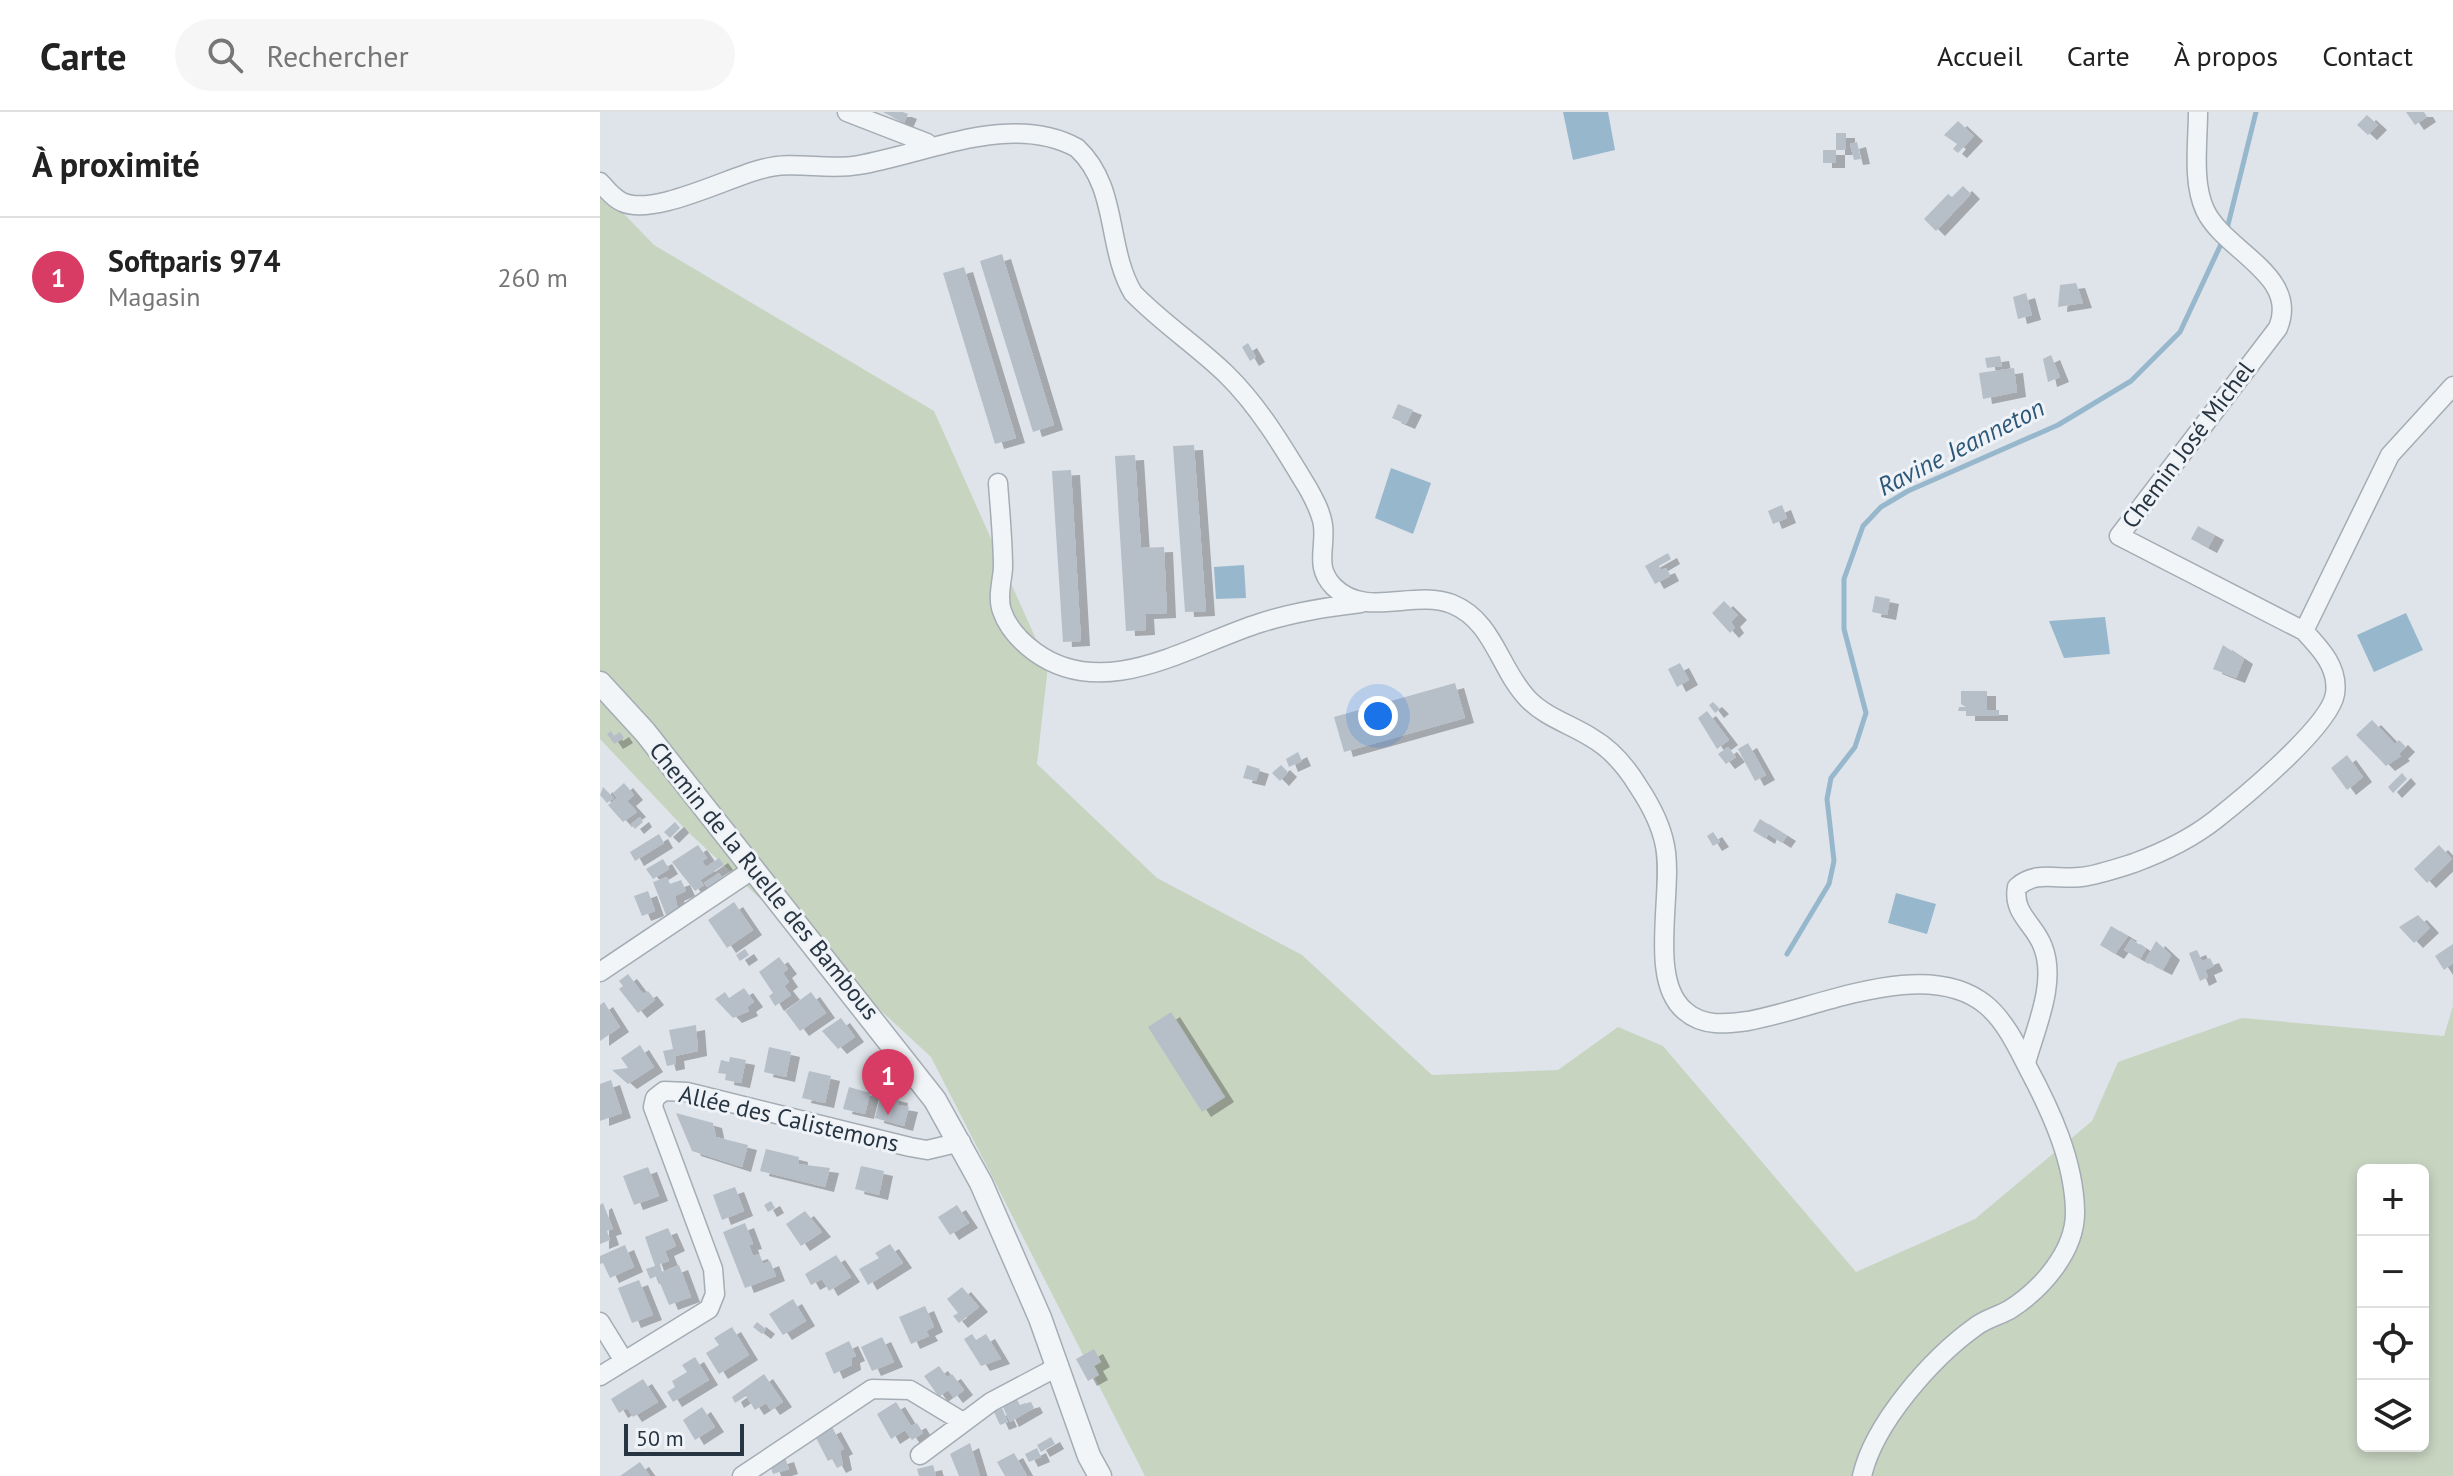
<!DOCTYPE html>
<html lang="fr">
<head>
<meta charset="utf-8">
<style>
  :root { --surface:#fff; --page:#f6f6f6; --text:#222; --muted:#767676; --line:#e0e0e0; --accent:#d83b64 }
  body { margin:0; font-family:"PT Sans",sans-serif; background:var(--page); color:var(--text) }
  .controls { position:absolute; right:24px; bottom:24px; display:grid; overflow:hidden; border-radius:12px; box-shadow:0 4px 12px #0003 }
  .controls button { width:72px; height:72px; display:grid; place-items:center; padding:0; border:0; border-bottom:2px solid var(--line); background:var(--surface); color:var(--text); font:40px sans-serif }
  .scale { position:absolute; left:24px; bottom:20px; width:120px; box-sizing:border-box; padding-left:8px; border:4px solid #273442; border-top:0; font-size:22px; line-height:28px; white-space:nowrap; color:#273442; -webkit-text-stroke:6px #eff3f7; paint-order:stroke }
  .you { position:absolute; left:778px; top:604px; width:28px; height:28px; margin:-20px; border:6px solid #fff; border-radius:50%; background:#1a73e8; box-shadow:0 0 0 12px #1a73e833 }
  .badge { display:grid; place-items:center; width:52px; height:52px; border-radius:50%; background:var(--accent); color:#fff; font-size:26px; font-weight:700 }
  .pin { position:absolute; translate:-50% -66px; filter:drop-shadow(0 2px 4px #0008) }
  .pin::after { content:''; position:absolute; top:42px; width:28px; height:24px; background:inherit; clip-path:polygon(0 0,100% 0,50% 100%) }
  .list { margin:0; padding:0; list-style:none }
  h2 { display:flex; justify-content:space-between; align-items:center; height:104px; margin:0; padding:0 32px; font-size:34px }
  h2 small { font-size:26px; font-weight:400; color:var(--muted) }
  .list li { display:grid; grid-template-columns:52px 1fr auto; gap:24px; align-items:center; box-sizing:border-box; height:120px; padding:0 32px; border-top:2px solid var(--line) }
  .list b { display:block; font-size:30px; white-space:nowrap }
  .list p { margin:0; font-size:26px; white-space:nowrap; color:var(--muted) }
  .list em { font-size:26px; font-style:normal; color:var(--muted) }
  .icon { flex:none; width:44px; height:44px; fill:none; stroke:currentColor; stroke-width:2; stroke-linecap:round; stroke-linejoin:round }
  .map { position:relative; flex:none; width:1853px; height:1364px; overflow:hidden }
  header { display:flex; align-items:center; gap:48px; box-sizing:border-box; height:112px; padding:0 40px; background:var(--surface); border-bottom:2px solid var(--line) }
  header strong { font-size:38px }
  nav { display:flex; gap:44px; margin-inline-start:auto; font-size:28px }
  .search { width:560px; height:72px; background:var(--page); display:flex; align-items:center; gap:20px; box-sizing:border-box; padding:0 28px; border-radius:44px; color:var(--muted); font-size:30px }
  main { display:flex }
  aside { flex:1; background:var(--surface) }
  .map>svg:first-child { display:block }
  .green { fill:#c7d4c0; fill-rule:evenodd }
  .water { fill:#97b7cc }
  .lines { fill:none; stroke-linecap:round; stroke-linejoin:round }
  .stream { stroke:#97b7cc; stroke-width:5 }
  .building { fill:#b6bec7; filter:url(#shadow) }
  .minor-casing { stroke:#a4acb4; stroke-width:21 }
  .tertiary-casing { stroke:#a4acb4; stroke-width:25 }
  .minor { stroke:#f2f5f8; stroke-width:18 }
  .tertiary { stroke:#f2f5f8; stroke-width:22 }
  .labels { text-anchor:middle; stroke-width:6; stroke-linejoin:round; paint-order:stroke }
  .street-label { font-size:24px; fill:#273442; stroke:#eff3f7 }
  .water-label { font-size:26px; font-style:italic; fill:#2e5879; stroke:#eff3f7 }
</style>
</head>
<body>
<header>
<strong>Carte</strong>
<div class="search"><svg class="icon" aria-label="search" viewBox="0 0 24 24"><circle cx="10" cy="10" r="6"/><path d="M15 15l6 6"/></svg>Rechercher</div>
<nav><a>Accueil</a><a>Carte</a><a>À propos</a><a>Contact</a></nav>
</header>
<main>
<aside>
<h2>À proximité<small></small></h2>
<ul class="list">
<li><span class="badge">1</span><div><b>Softparis 974</b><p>Magasin</p></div><em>260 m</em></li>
</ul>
</aside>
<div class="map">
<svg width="1853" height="1364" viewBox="0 0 1853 1364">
  <defs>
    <filter id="shadow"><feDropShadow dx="9" dy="5" stdDeviation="0" flood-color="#0004"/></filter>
  </defs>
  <rect width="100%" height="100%" fill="#dfe4ea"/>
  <path class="green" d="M0,77L54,133L334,299L448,554L437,652L557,766L702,843L832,963L958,958L1018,915L1063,934L1256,1160L1375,1107L1492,1009L1518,950L1642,906L1844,924L1853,894V1364H545L331,945L88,720L0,627ZM1763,1058H1823V1334H1763Z"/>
  <path class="water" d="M963,0H1008L1015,38L973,48Z
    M791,356L831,371L813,422L775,406Z
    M644,453L646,486L616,487L614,455Z
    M1806,501L1823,538L1774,560L1757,523Z
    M1505,505L1510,542L1464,546L1449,509Z
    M1296,781L1336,792L1327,822L1288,811Z"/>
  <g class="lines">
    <path class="stream" d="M1626,121L1656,0
      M1187,842L1229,772L1234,749L1227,687L1231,666L1255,635L1266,601L1244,517V467L1263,414L1281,395L1308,379L1458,313L1531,269L1580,220L1622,130"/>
  </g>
  <path class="building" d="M283,0H303L308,2L304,11Z
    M1806,0H1824L1827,5L1815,13Z
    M1767,3L1778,13L1768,23L1757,13Z
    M1358,9L1374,24L1358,41L1353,37L1357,32L1344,23Z
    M1236,21H1246V38H1236Z
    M1257,30L1261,47L1254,48L1250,32Z
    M1223,38H1236V51H1223Z
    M1363,74L1371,82L1336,119L1324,107L1348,82L1352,85Z
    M402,142L454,313L433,320L380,149Z
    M364,155L416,326L395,332L343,161Z
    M1476,171L1483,191L1458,195L1460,173Z
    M1426,181L1432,203L1418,207L1413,185Z
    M648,231L656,245L650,249L642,235Z
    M1451,243L1460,265L1448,270L1443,247Z
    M1400,244L1402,254L1387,256L1385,246Z
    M1414,256L1417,280L1383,287L1379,261Z
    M798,292L813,298L806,312L792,306Z
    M594,333L606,499L585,500L573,334Z
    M535,343L541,436L564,435L567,501L545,502L546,518L526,519L515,344Z
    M471,358L481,529L463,530L452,359Z
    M1182,393L1187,406L1173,412L1168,399Z
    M1598,414L1615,423L1608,436L1591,427Z
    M1068,441L1071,447L1059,454L1061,458L1066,456L1070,464L1055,472L1045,454Z
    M1275,484L1290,487L1287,503L1272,500Z
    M1124,489L1138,503L1131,510L1135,516L1130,521L1112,501Z
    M1623,533L1644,547L1636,566L1613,557Z
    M1080,551L1089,568L1077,575L1068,557Z
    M855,571L865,606L744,640L734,605Z
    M1361,579H1387V598H1399V604H1366V599H1358L1359,595H1366L1361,592Z
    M1113,590L1120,597L1115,601L1109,593Z
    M1107,599L1129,628L1117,637L1098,606Z
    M1772,608L1795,632L1799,628L1806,635L1799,642L1801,644L1786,654L1756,623Z
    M11,619L14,624L20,620L24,626L14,632L7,622Z
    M1148,631L1166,663L1155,669L1138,637Z
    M1128,635L1136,645L1126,652L1118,642Z
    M698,640L702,649L689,655L686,647Z
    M1747,643L1763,665L1747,678L1731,656Z
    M647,653L660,657L656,669L643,666Z
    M681,653L688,660L680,669L672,661Z
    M1802,661L1807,667L1793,681L1788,675Z
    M24,671L34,683L27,689L37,700L23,710L8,693L17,686L13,681Z
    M3,675L14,686L7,691L0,683Z
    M40,705L43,710L35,717L31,712Z
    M1160,707L1187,724L1182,731L1168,722L1166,727L1153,719Z
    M75,710L80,716L70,726L64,720Z
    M1113,720L1120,730L1113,734L1107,724Z
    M59,722L64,731L35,749L30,740Z
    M98,733L107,746L102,749L106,755L119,746L124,753L100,768L104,773L95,779L72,750Z
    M1839,733L1852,747L1827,771L1814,757Z
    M63,747L69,757L53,767L46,757Z
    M119,761L123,767L109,777L104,771Z
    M67,765L70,772L81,768L86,779L75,784L78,798L66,803L53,770Z
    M48,779L55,799L42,804L34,784Z
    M134,790L153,818L127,836L108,808Z
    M1818,803L1830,816L1814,831L1799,815Z
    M1511,814L1528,824L1515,842L1500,833Z
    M1531,827L1546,837L1540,847L1524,838Z
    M1556,829L1571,843L1563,858L1545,849Z
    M1853,832V851L1844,858L1835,844Z
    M145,837L149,843L140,849L136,843Z
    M1597,838L1602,849L1610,846L1614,854L1605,858L1608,865L1600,869L1589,841Z
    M179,845L188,857L183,861L189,870L184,874L191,883L175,894L169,884L173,881L159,860Z
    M28,862L43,882L48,879L55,888L38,901L19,877L23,874L19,869Z
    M144,876L154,890L147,895L149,899L133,906L115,887L125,880L129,886Z
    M211,880L226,901L200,919L185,899Z
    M4,890L20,915L0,929V893Z
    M571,900L625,985L602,1000L548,915Z
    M241,906L255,925L238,937L222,919Z
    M96,913L98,939L75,944L76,952L67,954L63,939L73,937L69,918Z
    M40,933L54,955L28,972L12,958L28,956L21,946Z
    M169,935L191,940L186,965L164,960Z
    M130,945L146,948L141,971L125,968L126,962L118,961L121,948L129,950Z
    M209,959L231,964L225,991L202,986Z
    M11,968L22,1001L0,1009V972Z
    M249,975L270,981L265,1002L243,997Z
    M281,982L299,986L298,993L309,995L304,1014L275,1006Z
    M76,1001L113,1011L116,1025L148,1033L142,1055L92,1039Z
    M166,1037L199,1045L198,1052L230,1056L225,1075L160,1059Z
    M261,1054L284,1059L279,1083L255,1077Z
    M48,1055L59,1084L34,1093L23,1064Z
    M135,1075L144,1099L122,1108L113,1083Z
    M171,1089L175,1096L168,1100L164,1093Z
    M3,1091L13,1117L7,1119L10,1128L0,1132V1093Z
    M357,1093L369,1111L350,1123L338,1105Z
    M205,1099L222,1120L201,1134L186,1112Z
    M145,1111L153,1132L149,1133L153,1144L159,1142L163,1152L170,1149L176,1164L145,1176L123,1120Z
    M68,1116L76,1134L65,1139L69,1149L60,1152L62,1160L79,1153L91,1185L69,1193L57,1164L50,1167L46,1157L55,1154L45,1125Z
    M290,1132L303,1151L268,1173L259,1157L279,1146L275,1141Z
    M25,1133L34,1155L10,1166L3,1151L0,1152V1144Z
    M236,1143L251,1165L229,1179L222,1167L211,1173L205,1162Z
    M39,1168L53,1203L32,1211L18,1176Z
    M362,1175L379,1195L359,1211L353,1204L358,1201L347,1187Z
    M193,1187L206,1209L183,1223L169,1202Z
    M325,1194L334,1215L326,1219L329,1224L311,1232L299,1205Z
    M157,1210L166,1217L162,1222L153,1215Z
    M132,1215L149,1243L119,1262L106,1241L119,1233L114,1226Z
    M372,1222L376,1228L386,1222L401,1247L381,1254L364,1227Z
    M282,1225L294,1250L272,1259L261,1235Z
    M249,1229L256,1244L251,1246L252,1253L234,1262L225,1241Z
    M494,1237L501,1250L494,1254L499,1263L488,1269L476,1247Z
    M95,1245L109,1268L73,1290L67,1280L75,1275L72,1269L87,1260L82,1253Z
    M339,1254L347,1265L352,1262L364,1278L354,1286L348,1278L339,1285L324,1264Z
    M164,1262L183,1290L171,1298L166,1291L155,1298L146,1284L135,1291L132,1285Z
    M43,1267L58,1290L33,1305L27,1296L19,1301L11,1287Z
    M416,1286L420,1293L431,1290L434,1296L410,1310L402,1293Z
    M296,1290L311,1314L317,1311L323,1321L312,1328L305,1318L291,1327L277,1302Z
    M102,1295L115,1315L95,1328L83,1308Z
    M402,1296L408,1310L400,1313L394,1300Z
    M232,1315L244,1337L240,1339L243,1353L237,1356L232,1347L228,1349L215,1324Z
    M451,1325L455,1332L441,1340L437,1333Z
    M370,1331L380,1364H359L350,1342Z
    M437,1336L441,1345L429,1350L425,1342Z
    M414,1341L427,1364H405L397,1350Z
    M185,1345L189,1357L173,1362L169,1350Z
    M40,1350L50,1364H20Z
    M333,1353L336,1364H319L317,1357Z"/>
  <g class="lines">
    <defs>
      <path id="minor" d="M247,0L327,31
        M0,70C6,77 13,86 22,90C53,105 129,65 162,57C194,48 226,59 259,53C328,41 412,0 477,36C519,75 506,136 533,181C562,211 596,233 626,262C659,294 685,338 709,378C715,389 721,400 723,413C726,437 714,455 734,475C766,507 813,477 852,492C894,509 899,557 928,587C945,605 972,613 992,626C1011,637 1027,656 1038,674C1050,692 1061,712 1065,734C1074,779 1047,868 1085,899C1103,915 1127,912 1148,909C1216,897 1326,843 1386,893C1405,909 1417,934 1428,956C1451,999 1474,1049 1475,1099C1476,1139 1441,1178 1409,1198C1398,1204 1385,1207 1375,1215C1332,1246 1274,1311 1262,1364
        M398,371C400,399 403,428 403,456C402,470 397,486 402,499C408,517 420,529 435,540C505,591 590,533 660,511C694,500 726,495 761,491
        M1704,519L1790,343L1853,274
        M0,860L152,758
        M1426,951C1435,917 1457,871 1443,835C1435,812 1412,802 1417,775C1436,758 1458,768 1481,765C1498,763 1518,756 1534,751C1561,741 1592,726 1615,708C1643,686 1730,614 1735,582C1739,556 1721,537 1704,519L1519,424L1678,216C1700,163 1624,139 1605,98C1592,70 1598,31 1598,0
        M0,1210L24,1249
        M0,1264L109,1197L115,1182L113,1157L53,995L55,986L64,979L87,980L310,1035L327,1038L361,1030
        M320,1343L391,1290L459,1254
        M142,1364L272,1277L310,1278L363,1310"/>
      <path id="tertiary" d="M0,571L45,620L335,988L381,1071L440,1206L489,1344L500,1364"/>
    </defs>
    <use href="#minor" class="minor-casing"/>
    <use href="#tertiary" class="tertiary-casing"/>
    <use href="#minor" class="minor"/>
    <use href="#tertiary" class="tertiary"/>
  </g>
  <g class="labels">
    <g class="street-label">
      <text transform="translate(1588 333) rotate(-53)" y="8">Chemin José Michel</text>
      <text transform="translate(164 769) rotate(51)" y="8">Chemin de la Ruelle des Bambous</text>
      <text transform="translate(189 1007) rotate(13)" y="8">Allée des Calistemons</text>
    </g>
    <g class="water-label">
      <text transform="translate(1361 335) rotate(-27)" y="9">Ravine Jeanneton</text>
    </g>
  </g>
</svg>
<div class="controls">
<button>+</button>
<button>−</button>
<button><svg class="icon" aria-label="locate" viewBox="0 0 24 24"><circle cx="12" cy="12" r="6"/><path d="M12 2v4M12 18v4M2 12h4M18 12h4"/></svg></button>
<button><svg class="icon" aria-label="layers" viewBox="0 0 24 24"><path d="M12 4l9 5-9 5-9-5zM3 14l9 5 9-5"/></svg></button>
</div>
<div class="scale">50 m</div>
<div class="you"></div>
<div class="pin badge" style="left:288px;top:1003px">1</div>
</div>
</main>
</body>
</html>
